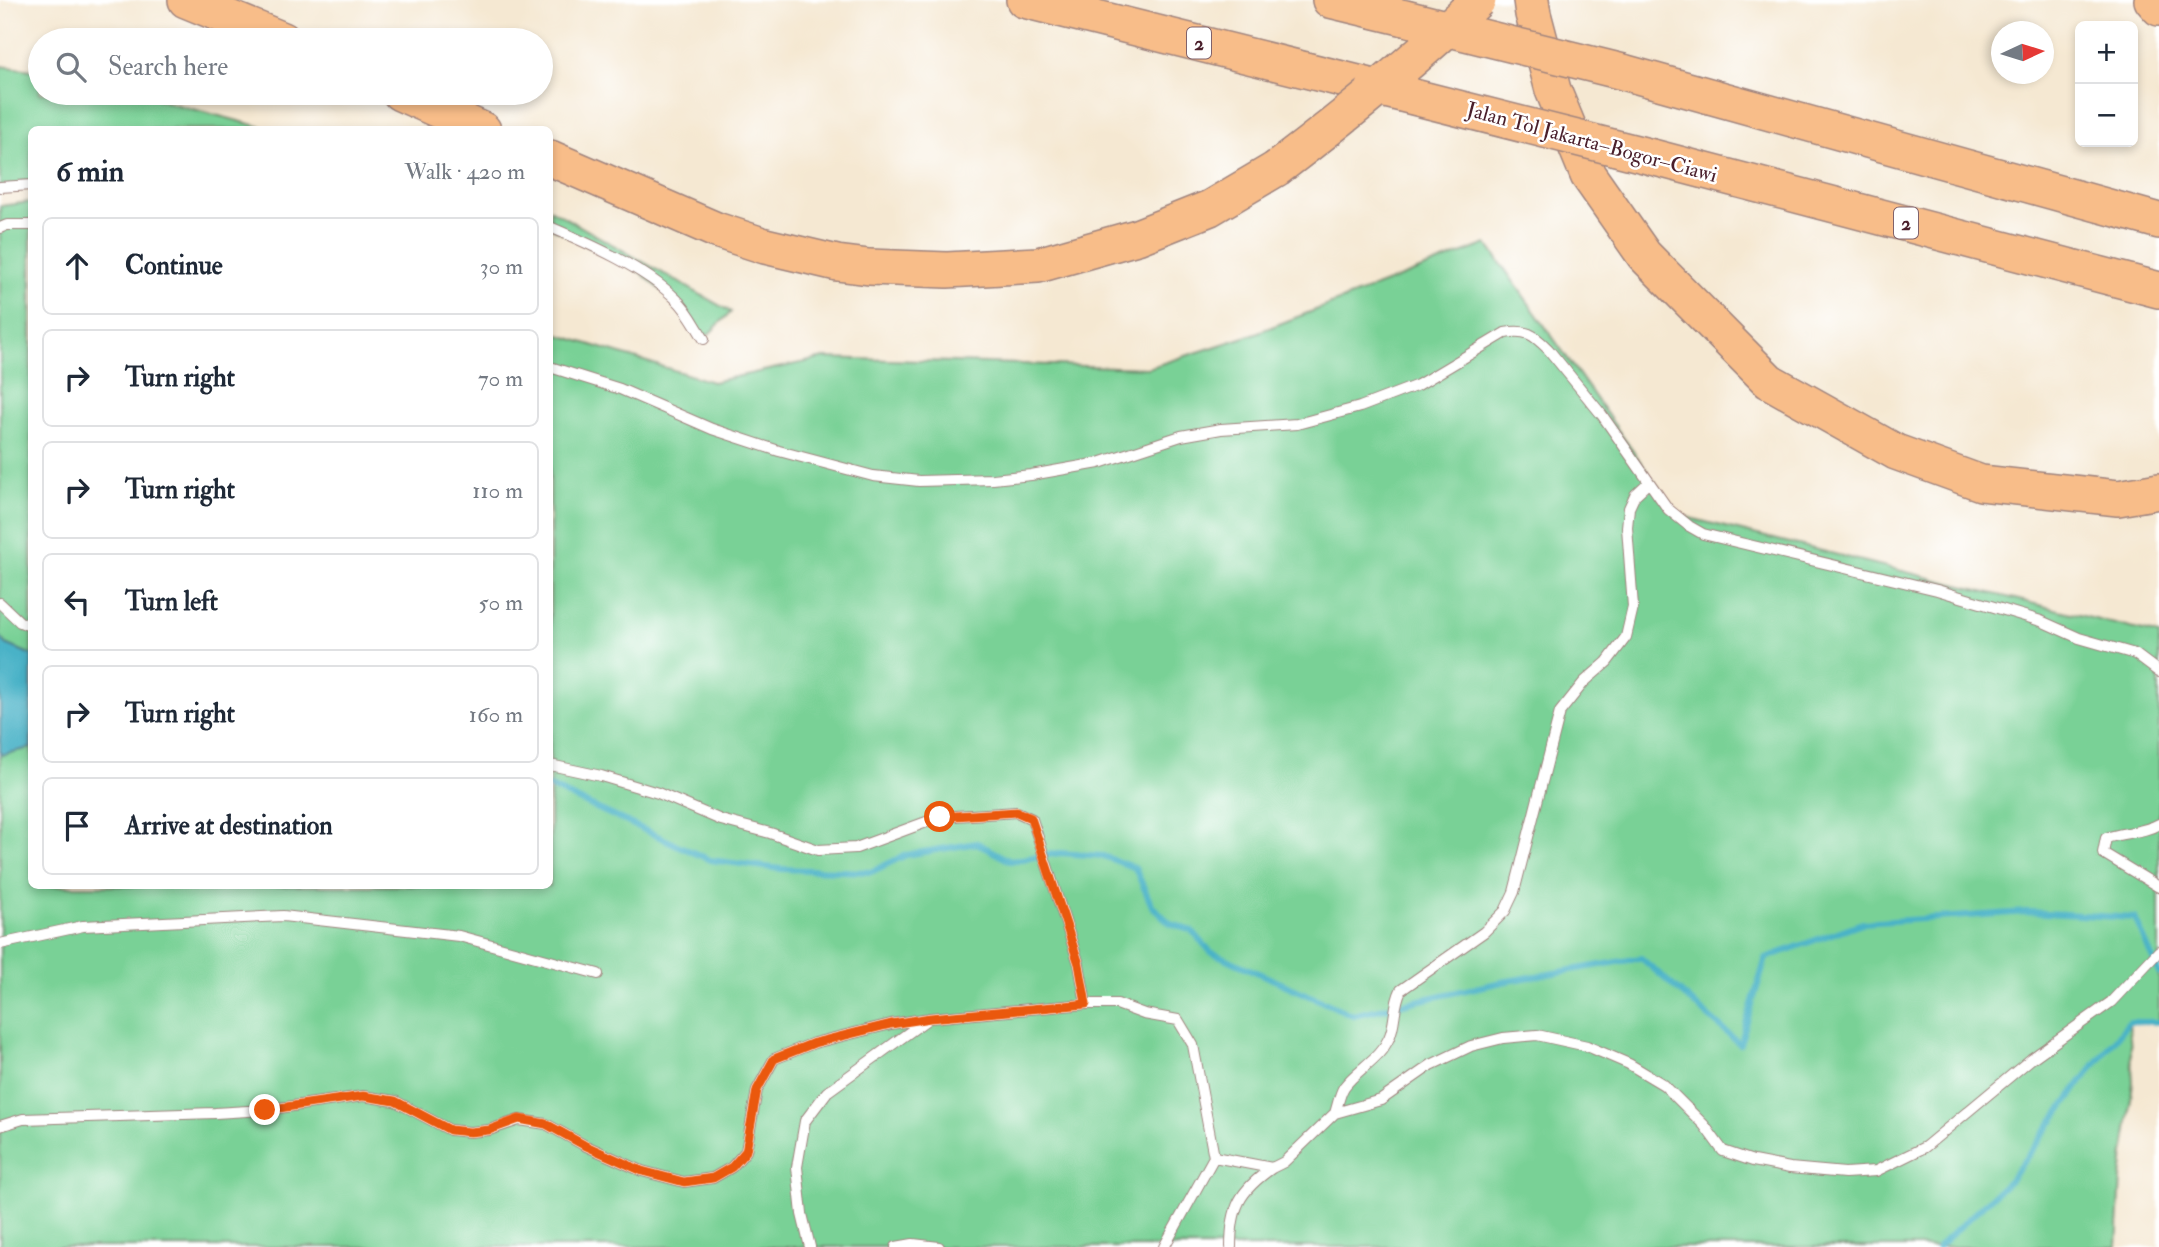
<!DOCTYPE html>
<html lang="en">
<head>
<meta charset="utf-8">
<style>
  :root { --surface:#fff; --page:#f6f6f7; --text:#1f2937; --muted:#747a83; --line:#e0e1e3 }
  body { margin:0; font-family:"IM FELL Double Pica",serif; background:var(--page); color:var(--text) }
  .controls { position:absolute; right:21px; top:21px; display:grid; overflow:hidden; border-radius:10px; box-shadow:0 4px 10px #0003 }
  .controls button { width:63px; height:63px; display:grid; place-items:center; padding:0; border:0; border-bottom:2px solid var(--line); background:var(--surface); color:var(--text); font:35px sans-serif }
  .compass { position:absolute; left:1991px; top:21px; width:63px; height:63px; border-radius:50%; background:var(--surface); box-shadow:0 4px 10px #0003; rotate:86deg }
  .stop { position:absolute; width:21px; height:21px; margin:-16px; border:5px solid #ea580c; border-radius:50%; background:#fff }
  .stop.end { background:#ea580c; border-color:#fff; box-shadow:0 2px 7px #0008 }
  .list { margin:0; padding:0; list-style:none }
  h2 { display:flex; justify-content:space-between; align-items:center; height:91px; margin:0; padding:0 28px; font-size:30px }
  h2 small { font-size:23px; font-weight:400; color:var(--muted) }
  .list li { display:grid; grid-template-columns:46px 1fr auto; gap:21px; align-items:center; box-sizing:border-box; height:98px; margin:0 14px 14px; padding:0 14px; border:2px solid var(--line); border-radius:10px }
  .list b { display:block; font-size:26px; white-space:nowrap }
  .list em { font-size:23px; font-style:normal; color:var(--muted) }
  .icon { flex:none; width:38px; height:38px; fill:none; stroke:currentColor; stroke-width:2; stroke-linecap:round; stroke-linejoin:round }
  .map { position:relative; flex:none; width:2159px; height:1247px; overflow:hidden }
  .search { position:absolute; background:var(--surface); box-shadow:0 4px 10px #0003; left:28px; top:28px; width:525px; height:77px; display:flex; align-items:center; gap:18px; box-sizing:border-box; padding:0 24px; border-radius:38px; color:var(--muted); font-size:26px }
  .panel { position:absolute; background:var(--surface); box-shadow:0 4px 10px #0003; left:28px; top:126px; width:525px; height:763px; border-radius:10px }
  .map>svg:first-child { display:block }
  .green { fill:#79d196; stroke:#627860; stroke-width:2 }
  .water { fill:#49b2c7; stroke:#4a6879; stroke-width:2 }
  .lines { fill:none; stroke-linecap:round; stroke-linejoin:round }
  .stream { stroke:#49b2c7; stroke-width:6 }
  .lane-casing { stroke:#a0847e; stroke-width:12 }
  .highway-casing { stroke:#a0847e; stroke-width:38 }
  .lane { stroke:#fff; stroke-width:10 }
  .highway { stroke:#f8bd89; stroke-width:35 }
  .highway-bridge-casing { stroke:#a0847e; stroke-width:38; stroke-linecap:butt }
  .highway-bridge { stroke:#f8bd89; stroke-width:35 }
  .route { stroke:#ea580c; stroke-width:9 }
  .labels { text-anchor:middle; stroke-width:5; stroke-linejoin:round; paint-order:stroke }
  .shield { fill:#fff; stroke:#80626b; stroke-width:2 }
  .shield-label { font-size:19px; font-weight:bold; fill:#4a1f2b }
  .street-label { font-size:21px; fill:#4a1f2b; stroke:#fff }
</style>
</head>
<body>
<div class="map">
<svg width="2159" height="1247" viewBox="0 0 2159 1247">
  <rect width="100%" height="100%" fill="#fff"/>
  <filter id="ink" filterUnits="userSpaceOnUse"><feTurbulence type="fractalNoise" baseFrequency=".0143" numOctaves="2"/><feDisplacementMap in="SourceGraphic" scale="14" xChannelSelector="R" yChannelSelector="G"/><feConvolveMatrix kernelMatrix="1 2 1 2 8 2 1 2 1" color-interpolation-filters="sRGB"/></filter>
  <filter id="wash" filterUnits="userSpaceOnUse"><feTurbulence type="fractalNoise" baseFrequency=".00686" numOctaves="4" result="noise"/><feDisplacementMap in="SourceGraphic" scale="28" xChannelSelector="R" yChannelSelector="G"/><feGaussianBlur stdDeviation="1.57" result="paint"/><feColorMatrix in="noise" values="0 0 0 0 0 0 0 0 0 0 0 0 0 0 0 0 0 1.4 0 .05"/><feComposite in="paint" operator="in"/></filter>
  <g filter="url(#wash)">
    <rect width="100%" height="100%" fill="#f5e8d2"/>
    <path class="green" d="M0,66L40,71V93H149L159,100L269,129L32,130L31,185L0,187Z
      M31,202L32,886H550V332L712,382L824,358L1148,368L1248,336L1487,244L1678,515L2159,635V1022H2129L2133,1082L2121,1177L2117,1247H0V206Z
      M550,209L731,312L704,339L688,313L640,272L550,227Z"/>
    <path class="water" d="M0,636L6,644L32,655L31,748L0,755Z"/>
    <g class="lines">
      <path class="stream" d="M550,787L710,860L781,869L871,872L906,855L977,843L1010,861L1060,853L1103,856L1135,868L1152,906L1170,923L1192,931L1211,952L1353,1015L1502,982L1641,958L1740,1044L1766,958L1862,923L2028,912L2135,918L2159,973
        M1938,1247L2010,1180L2082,1081L2129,1022H2159"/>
    </g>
  </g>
  <g filter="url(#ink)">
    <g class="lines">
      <defs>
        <path id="lane" d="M0,187L32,185
          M550,227C590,244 645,268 676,299C688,310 695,325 704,339
          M0,228L7,225H32
          M550,367L620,389L712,429L779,451L873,476L919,481L993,479L1031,475L1099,463L1181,436L1221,429L1297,424L1360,407L1418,385L1505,333C1526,329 1533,334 1548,349L1602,415L1668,509L1689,526L1703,534L1937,590L2041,621L2079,638L2135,654L2159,672
          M0,603L20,622L32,627
          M550,765L601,776L658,793L721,820L770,833L818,850L856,848L940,817L1017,812L1032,819L1079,964L1086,1004
          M2159,824C2144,833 2123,832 2106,838L2103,853L2159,887
          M0,944L83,926L283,916L459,936L598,974
          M1335,1113C1338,1105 1339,1095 1344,1087C1357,1069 1380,1059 1389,1038C1396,1023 1393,1006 1401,990L1484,932L1505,911L1514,892L1560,712L1584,682L1607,662L1626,637L1633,607L1627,527L1629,508L1635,495L1648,483
          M0,1126L23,1119L215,1113L265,1110L363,1096L395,1101L450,1130L470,1132L489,1130L519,1120L546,1124L584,1145L642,1171L684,1182L713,1178L732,1167L746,1151L757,1090L774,1059L814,1043L891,1024L930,1018L1086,1004H1117L1144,1014L1178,1020L1193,1045L1214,1157
          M810,1247L802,1214L797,1167L805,1121L827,1092L929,1018
          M896,1247L913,1244L939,1247
          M1164,1247L1214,1157L1272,1168L1284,1162L1335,1113L1381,1100L1431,1065L1471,1046L1503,1038L1537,1035L1587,1046L1629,1064L1664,1085L1704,1125L1723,1151L1753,1161L1790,1168L1845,1173L1876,1171L1925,1147L2031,1059L2111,1002L2159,951
          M1231,1247C1231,1208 1239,1191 1272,1168"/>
        <path id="highway" d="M186,0L283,40
          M1024,0L1374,87
          M1330,0L1405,18
          M1531,0L1533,14L1553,90L1588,175L1644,255L1769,381L1896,452L1981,483L2118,498L2159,491
          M2152,0L2159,8
          M1623,72L2159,221
          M400,93L483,130
          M1652,157L2159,290
          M550,158L716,230L765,246L837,263L869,267L947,270L1038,265L1137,237L1210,208L1276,169"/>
      </defs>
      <use href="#lane" class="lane-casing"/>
      <use href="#highway" class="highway-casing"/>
      <use href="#lane" class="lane"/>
      <use href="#highway" class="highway"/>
      <defs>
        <path id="highway-bridge" d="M1405,18L1623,72
          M1374,87L1652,157
          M1276,169C1346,116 1415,61 1478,0"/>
      </defs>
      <use href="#highway-bridge" class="highway-bridge-casing"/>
      <use href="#highway-bridge" class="highway-bridge"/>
    </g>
  </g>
  <g class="lines" filter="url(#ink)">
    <path class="route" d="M265,1110L363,1096L395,1101L450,1130L470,1132L489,1130L519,1119L546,1124L584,1145L642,1171L684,1182L713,1178L732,1167L746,1151L757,1090L774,1059L814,1043L891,1024L930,1018L1086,1004L1079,964L1031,818L1017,812L940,817"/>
  </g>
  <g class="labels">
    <g class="shield">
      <rect x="1187" y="27.5" width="24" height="31" rx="5"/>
      <rect x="1894" y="207.5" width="24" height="31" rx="5"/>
    </g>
    <g class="shield-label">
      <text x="1199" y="50">2</text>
      <text x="1906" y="230">2</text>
    </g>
    <g class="street-label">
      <text transform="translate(1592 142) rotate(15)" y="7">Jalan Tol Jakarta–Bogor–Ciawi</text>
    </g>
  </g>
</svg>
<div class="controls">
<button>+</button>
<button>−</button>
</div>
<svg class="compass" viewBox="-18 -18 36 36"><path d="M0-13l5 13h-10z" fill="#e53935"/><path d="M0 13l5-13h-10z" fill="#747a83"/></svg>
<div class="stop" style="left:940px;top:817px"></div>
<div class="stop end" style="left:265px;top:1110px"></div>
<div class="search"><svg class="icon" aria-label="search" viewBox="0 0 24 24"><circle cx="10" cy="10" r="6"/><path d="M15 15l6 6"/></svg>Search here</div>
<section class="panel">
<h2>6 min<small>Walk · 420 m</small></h2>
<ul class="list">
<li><svg class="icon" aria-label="ahead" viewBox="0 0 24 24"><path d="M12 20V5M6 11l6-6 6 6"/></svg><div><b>Continue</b></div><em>30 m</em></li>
<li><svg class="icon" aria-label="right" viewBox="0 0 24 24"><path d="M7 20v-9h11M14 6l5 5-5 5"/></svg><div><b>Turn right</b></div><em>70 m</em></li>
<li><svg class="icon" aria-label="right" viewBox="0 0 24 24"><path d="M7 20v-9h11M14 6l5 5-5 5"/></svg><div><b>Turn right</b></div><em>110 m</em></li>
<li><svg class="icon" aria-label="left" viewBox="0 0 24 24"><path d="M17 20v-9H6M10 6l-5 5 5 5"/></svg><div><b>Turn left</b></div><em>50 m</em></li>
<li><svg class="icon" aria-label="right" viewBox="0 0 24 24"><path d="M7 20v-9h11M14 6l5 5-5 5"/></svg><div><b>Turn right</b></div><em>160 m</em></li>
<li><svg class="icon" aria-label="arrive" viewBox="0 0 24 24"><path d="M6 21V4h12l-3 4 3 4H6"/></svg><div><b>Arrive at destination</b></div></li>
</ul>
</section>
</div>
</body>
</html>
